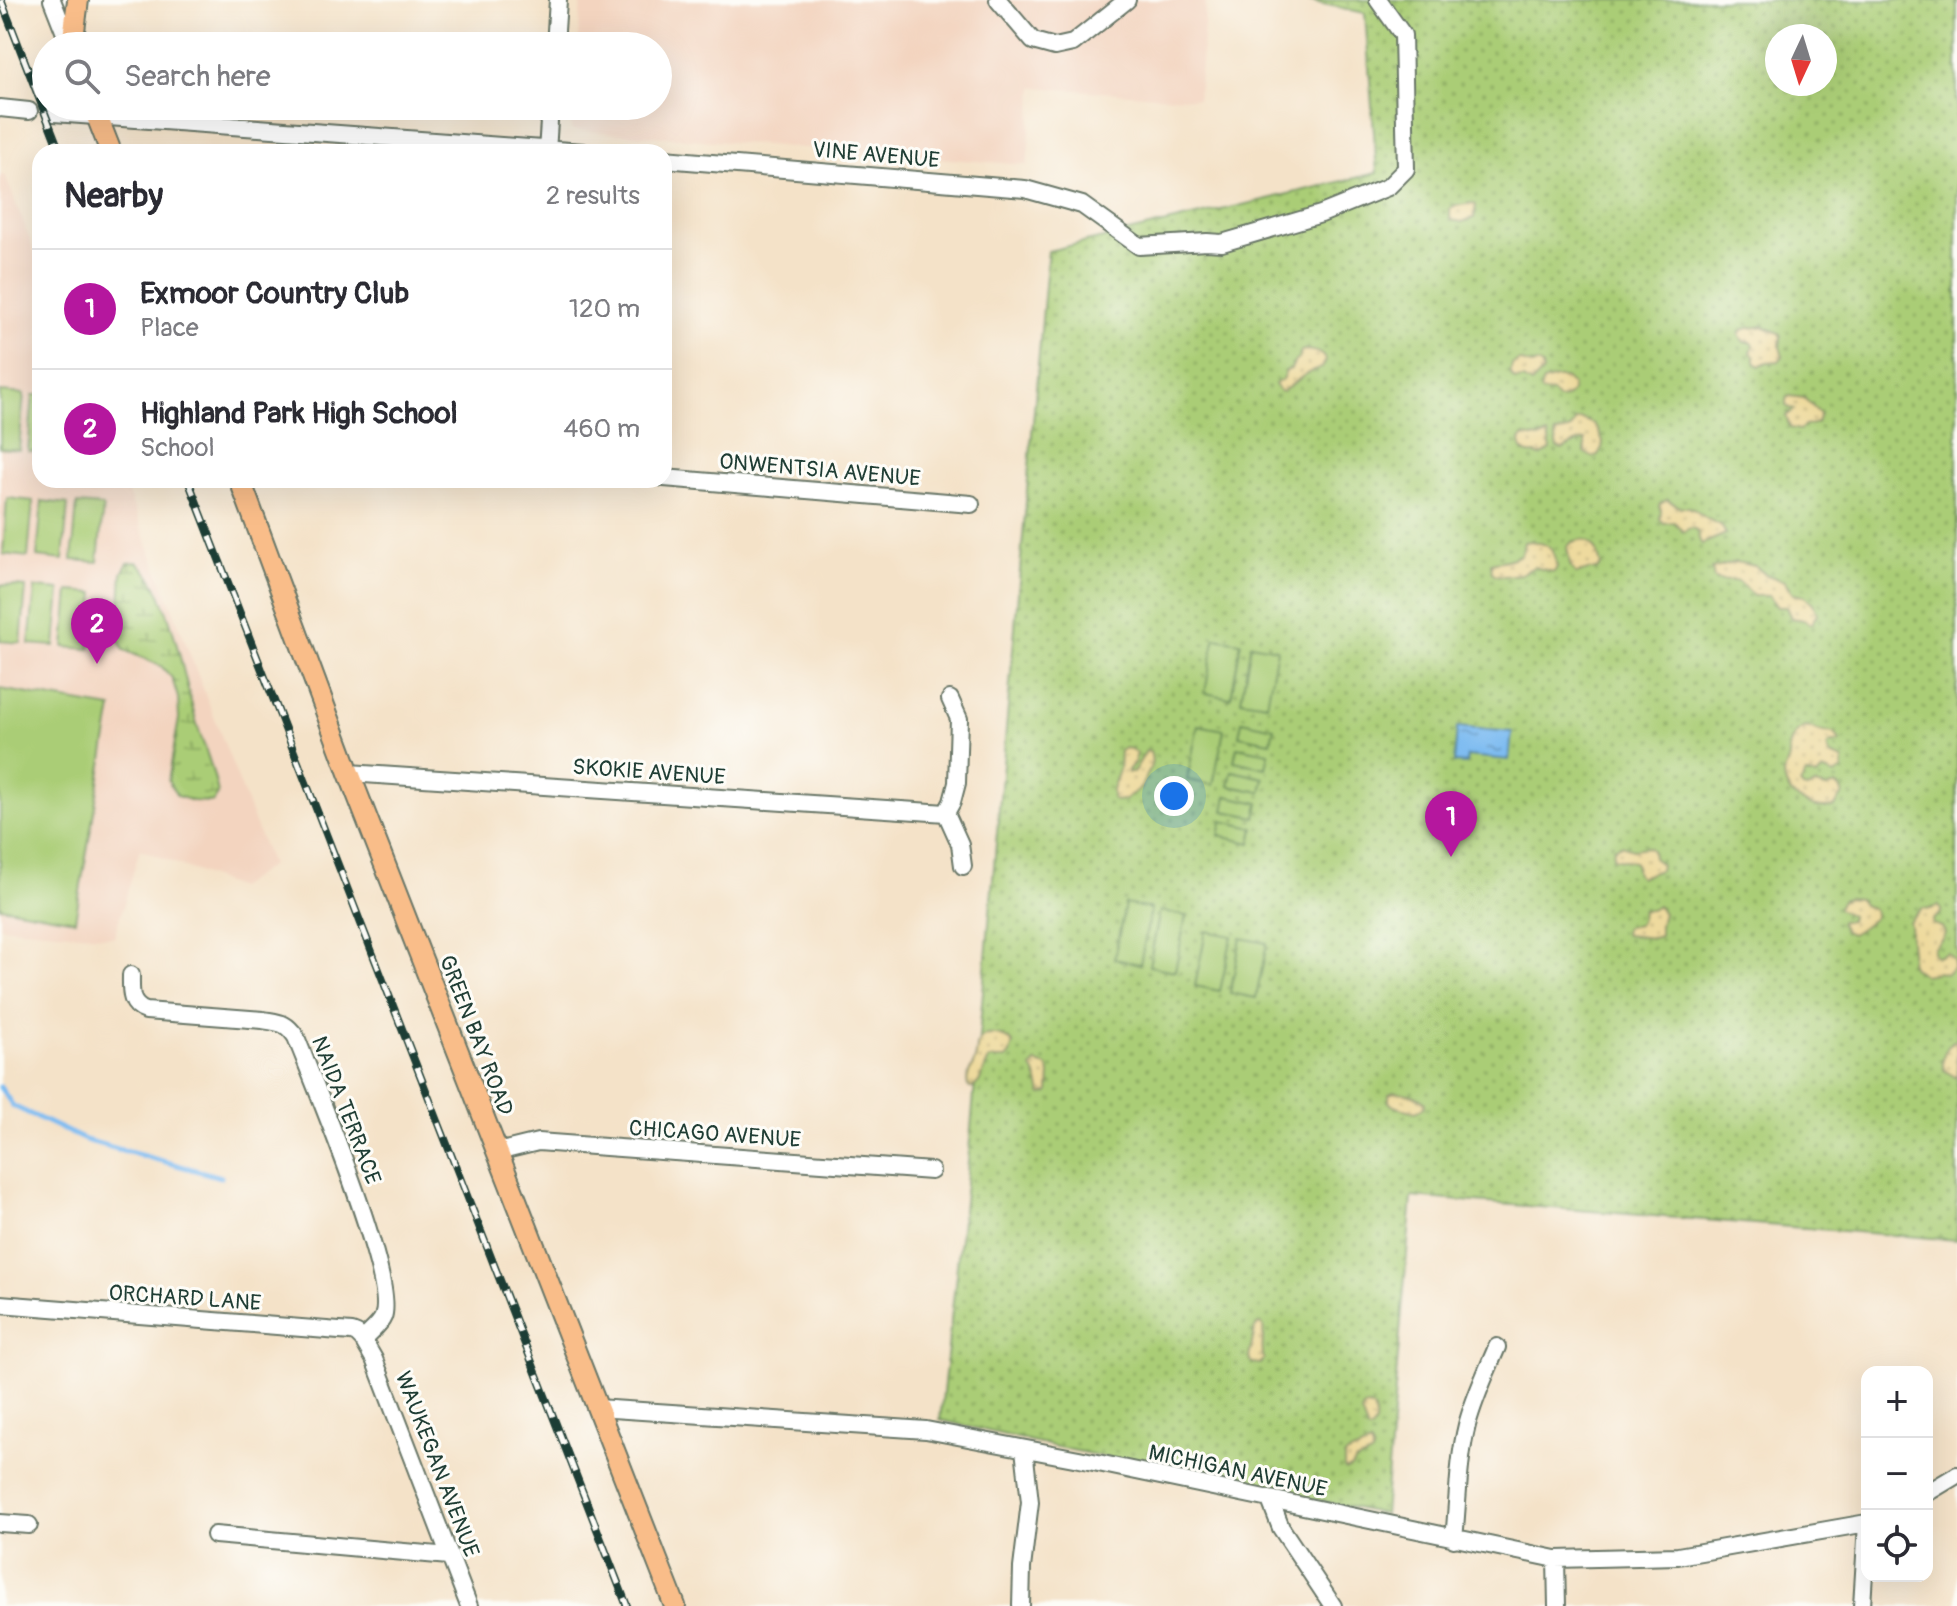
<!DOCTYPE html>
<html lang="en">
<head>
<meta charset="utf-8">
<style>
  :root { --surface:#fff; --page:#f2f2f3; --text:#2b2b33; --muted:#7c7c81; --line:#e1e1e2; --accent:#b5179e }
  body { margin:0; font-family:Pangolin,sans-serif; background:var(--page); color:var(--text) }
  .controls { position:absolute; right:24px; bottom:24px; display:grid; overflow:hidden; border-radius:16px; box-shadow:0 8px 32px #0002 }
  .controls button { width:72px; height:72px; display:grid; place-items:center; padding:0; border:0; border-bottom:2px solid var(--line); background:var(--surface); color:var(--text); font:40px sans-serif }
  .compass { position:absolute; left:1765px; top:24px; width:72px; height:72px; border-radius:50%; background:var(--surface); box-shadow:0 8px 32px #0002; rotate:184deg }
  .you { position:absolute; left:1174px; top:796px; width:28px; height:28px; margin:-20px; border:6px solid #fff; border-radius:50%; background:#1a73e8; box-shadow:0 0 0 12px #1a73e833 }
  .badge { display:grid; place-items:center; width:52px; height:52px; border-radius:50%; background:var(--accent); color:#fff; font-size:26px; font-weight:700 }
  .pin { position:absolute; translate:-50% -66px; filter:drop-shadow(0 2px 4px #0008) }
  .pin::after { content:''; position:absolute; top:42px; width:28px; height:24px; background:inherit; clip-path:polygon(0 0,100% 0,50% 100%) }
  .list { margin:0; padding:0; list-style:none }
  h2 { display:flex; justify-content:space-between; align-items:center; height:104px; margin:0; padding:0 32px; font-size:34px }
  h2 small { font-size:26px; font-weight:400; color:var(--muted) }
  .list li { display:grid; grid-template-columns:52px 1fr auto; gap:24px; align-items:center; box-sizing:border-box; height:120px; padding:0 32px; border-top:2px solid var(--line) }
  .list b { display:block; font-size:30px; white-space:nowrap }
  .list p { margin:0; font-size:26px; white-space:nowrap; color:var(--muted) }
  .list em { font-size:26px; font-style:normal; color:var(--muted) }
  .icon { flex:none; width:44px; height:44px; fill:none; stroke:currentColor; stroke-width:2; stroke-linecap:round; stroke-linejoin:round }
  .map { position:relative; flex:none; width:1957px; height:1606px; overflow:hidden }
  .search { position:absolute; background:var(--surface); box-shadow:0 8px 32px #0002; left:32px; top:32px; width:640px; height:88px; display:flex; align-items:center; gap:20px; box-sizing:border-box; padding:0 28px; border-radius:44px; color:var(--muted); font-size:30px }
  .panel { position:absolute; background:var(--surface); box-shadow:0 8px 32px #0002; left:32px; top:144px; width:640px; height:344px; border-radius:24px }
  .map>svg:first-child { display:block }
  .built { fill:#f3d4bf }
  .grass { fill:url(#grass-dots); stroke:#648555; stroke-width:2; fill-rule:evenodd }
  .wetland { fill:url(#wetland-marsh); stroke:#648555; stroke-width:2 }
  .sand { fill:url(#sand-dots); stroke:#868c69; stroke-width:2 }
  .garden { fill:#aacd76; stroke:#648555; stroke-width:2 }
  .water { fill:url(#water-ripples); stroke:#4e7c92; stroke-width:2 }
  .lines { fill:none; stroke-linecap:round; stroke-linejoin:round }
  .stream { stroke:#7ebcf1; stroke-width:5 }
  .minor-casing { stroke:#6a7768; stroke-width:20 }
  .major-casing { stroke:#6a7768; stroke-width:24 }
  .minor { stroke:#fff; stroke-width:16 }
  .major { stroke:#f9bd89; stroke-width:20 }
  .rail-casing { stroke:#1f3d34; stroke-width:8 }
  .rail { stroke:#fdfcf7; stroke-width:5; stroke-dasharray:15; stroke-linecap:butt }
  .labels { text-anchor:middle; stroke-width:6; stroke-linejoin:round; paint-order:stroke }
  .street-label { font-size:22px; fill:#1f3d34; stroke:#fdfcf7 }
</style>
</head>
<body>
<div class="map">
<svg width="1957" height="1606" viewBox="0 0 1957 1606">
  <defs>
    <pattern id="grass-dots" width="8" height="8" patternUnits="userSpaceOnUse" patternTransform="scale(2)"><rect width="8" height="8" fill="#aacd76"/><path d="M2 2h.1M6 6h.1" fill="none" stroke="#8aa862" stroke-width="1.8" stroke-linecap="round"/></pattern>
    <pattern id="wetland-marsh" width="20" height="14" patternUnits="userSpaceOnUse" patternTransform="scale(2)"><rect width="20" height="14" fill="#aacd76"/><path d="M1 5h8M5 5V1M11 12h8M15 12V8" fill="none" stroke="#8aa862"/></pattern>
    <pattern id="sand-dots" width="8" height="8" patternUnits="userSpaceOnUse" patternTransform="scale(2)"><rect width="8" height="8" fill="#eeda9e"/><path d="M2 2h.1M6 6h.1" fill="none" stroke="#ccbc89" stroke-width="1.8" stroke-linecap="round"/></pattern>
    <pattern id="water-ripples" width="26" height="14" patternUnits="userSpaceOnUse" patternTransform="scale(2)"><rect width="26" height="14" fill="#7ebcf1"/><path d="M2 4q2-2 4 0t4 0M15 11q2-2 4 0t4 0" fill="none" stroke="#679ac4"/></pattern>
  </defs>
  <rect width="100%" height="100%" fill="#fdfcf7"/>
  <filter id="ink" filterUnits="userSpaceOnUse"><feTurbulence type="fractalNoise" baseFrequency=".0125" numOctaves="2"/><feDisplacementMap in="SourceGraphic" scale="16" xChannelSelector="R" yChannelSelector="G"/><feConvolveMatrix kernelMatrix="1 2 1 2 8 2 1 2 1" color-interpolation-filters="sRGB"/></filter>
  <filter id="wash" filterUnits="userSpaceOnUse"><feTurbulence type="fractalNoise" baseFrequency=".006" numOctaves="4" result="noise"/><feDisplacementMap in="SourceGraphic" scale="32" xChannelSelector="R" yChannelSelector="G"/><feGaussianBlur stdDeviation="1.8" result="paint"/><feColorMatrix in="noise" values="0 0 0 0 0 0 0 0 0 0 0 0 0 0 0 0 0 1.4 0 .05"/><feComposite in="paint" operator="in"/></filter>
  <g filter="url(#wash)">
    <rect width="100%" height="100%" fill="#f4e2c8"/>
    <path class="built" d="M581,0H1206L1198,99L1034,87L1027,165L571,130L573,106H658V46H578Z
      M0,175H5L40,266V480H123L271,865L238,888L140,849L114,937L0,927Z"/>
    <path class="grass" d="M1305,0H1957V1240L1412,1197L1384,1514L1057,1447L940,1420L967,1174L1048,251L1377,173L1365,13ZM1777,36H1825V84H1777Z"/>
    <path class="wetland" d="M137,562C169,584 184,680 195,717C202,743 214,768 218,794L213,802L193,801L177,796L168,781L179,719L178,698L172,678L161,666L124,650L118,639L122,573L128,563Z"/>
    <path class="sand" d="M1472,203L1476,205L1474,218L1462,222L1450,220V209L1456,206Z
      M1763,326L1779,333L1781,337L1780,347L1783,356L1779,361L1767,362L1759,366L1755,361V356L1751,353L1753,345L1750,342H1744L1739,335C1743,325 1754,329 1763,326Z
      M1304,350C1313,350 1322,352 1326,361L1322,368L1306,374L1282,392L1279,391L1275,384L1284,378L1285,371L1291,369L1294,362L1299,359L1301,351Z
      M1519,361L1531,365L1537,363L1542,366L1543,372L1531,384L1523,379L1516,380C1510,378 1510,371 1512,365Z
      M1556,378H1565L1573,386L1572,392L1566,398L1558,399L1553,393L1541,392L1540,389L1543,382Z
      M1789,396L1804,398L1820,414L1817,423L1805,426L1799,430L1790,428L1786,416L1794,410L1786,406V399Z
      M1581,419L1594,424L1598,430L1603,442L1602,448L1598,455L1592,457L1585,453V440C1578,440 1569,447 1562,450L1558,448L1555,434L1571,429L1576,420Z
      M1548,435L1551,450L1540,456L1536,454C1526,456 1520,451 1520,440L1524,436L1540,438Z
      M1667,500L1680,507H1689L1695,510L1707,519L1721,525L1726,534L1702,544C1696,539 1702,529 1690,528L1683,532L1674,522L1664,523L1660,519L1661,510L1659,507L1660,504Z
      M1582,539C1596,544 1598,552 1601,566L1597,570H1588L1576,574L1570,565L1567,547L1572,542Z
      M1531,541C1551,544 1553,548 1557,567L1554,572L1534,567L1521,574L1505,576L1496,575L1492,572L1491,563C1499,561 1515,560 1521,554C1523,551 1523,546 1524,542Z
      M1736,562L1755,566L1765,574L1784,581L1793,594L1804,596L1813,603L1817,614L1812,623L1809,624L1805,620L1791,618L1786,607H1777L1769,596H1753C1749,592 1744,586 1740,583C1732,578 1722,583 1714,579L1712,569Z
      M1807,727C1811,728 1814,730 1818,731C1829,735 1833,727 1840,742L1829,744L1827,747L1830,755L1843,760V770L1835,775C1825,771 1824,768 1817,777L1806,774L1800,784L1803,788L1807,789L1815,785L1826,788L1836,785L1840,788L1843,794L1835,807C1815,812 1784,799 1784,774C1784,767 1789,763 1789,756C1790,754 1788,752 1789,750C1790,739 1797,729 1807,727Z
      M1125,748L1131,749L1137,753L1134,763L1128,770V773H1133L1146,751L1150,752C1156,767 1145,774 1141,788L1132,794L1125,800L1115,801L1112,798V789L1119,770L1120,751Z
      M1621,845L1633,849L1648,847L1652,850L1653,858L1661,864L1660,870L1640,877L1636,872V864L1634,862L1613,858L1614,848Z
      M1847,898L1858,899L1862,905L1872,908L1875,913L1873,919C1865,924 1860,930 1851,934L1844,931L1840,923L1841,921H1850L1851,916L1838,909V907L1842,900Z
      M1657,906L1663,913L1660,925V936L1653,938L1625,935L1624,932L1626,927L1638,925L1641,919L1642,910H1651Z
      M1938,906L1941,910V913L1933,920V924L1942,927L1945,933L1943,938L1933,949V953L1937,957L1948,953C1957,961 1955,969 1946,974L1938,972L1924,975L1913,968L1910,962C1913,949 1910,951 1910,939C1909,932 1912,929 1909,922L1922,908L1930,909Z
      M986,1035C996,1034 1006,1036 1013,1043L1010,1054L1006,1059H989L979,1082L973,1088L968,1086C965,1075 972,1070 975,1060C979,1047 973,1043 986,1035Z
      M1957,1039V1078L1944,1070C1940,1057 1946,1045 1957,1039Z
      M1036,1063L1047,1066L1050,1073L1049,1093L1042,1095C1037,1085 1040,1079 1032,1068Z
      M1394,1092C1404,1092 1418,1095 1425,1103L1424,1107L1416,1112C1407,1109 1395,1109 1389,1102V1094Z
      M1261,1324L1263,1325C1265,1337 1260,1348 1264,1359L1260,1364L1253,1363L1250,1361L1249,1357L1255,1329L1257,1325Z
      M1368,1406L1373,1408C1376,1416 1377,1425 1370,1431H1368L1361,1413L1364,1407Z
      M1370,1445L1373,1452L1371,1455L1354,1462L1351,1468L1346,1470L1344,1468V1457L1347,1454Z"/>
    <path class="garden" d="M0,392L24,394L19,450L0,448Z
      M33,395H40V452L28,451Z
      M7,498L33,501L28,557L3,554Z
      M42,501L68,504L63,560L37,557Z
      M77,504L103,506L98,562L72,560Z
      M0,585L26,587L21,643L0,641Z
      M35,588L60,590L55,646L29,644Z
      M69,591L95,593L90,649L64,647Z
      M1215,638L1241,642L1231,698L1205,693Z
      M1251,644L1277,649L1267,704L1241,700Z
      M0,689L112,708L75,920L0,907Z
      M1242,721L1274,728L1271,742L1239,736Z
      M1198,725L1224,730L1213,785L1187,780Z
      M1237,747L1269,753L1266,768L1234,761Z
      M1232,771L1264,778L1261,792L1229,786Z
      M1227,796L1259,803L1256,817L1224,811Z
      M1222,821L1254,828L1251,843L1219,836Z
      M1125,904L1151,909L1140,964L1114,959Z
      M1160,911L1186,916L1175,971L1149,966Z
      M1206,931L1232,936L1220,991L1195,986Z
      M1241,938L1267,943L1256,998L1230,993Z"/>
    <path class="water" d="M1457,727L1512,732L1509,760L1467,756L1466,764L1454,763Z"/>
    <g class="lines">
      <path class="stream" d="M0,1087L13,1106L85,1140L221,1177"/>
    </g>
  </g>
  <g filter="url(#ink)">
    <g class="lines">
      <defs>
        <path id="minor" d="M52,0L70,46
          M998,0L1033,41L1055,47L1073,43L1127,0
          M555,46L558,0
          M0,108L29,111
          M54,113L583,152
          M547,152L550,106
          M664,159L1025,189L1082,205L1139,246L1207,242L1222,243L1321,214L1388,187L1406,169L1403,35L1378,0
          M664,478L971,504
          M349,773L946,813
          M946,813L952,802L957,783L959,719L950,699
          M946,813L960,844L963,866
          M131,975C131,991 129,1005 146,1011L263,1020C280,1023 286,1022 296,1037C313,1081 398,1282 383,1317C380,1325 369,1333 363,1340
          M497,1152L538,1142L931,1171
          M0,1304L352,1332L357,1334L363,1340L374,1359L469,1606
          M597,1408L926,1430L1079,1459L1556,1559L1678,1556L1867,1523
          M1927,1493L1957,1475
          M1270,1500L1281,1528L1333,1606
          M0,1523L29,1525
          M215,1535L449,1556
          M1454,1539C1458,1501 1458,1461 1467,1425C1474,1398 1486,1373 1497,1347
          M1556,1559L1557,1606
          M1021,1606L1022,1568L1030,1502L1024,1449
          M1862,1606L1867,1523"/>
        <path id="major" d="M72,46L78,0
          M93,106L111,152
          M240,480L349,773L675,1606"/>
      </defs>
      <use href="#minor" class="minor-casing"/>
      <use href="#major" class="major-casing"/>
      <use href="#minor" class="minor"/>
      <use href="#major" class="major"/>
      <defs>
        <path id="rail" d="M1,0L60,152
          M188,480L627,1606"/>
      </defs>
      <use href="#rail" class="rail-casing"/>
      <use href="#rail" class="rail"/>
    </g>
  </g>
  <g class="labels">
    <g class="street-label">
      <text transform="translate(876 154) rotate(5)" y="8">VINE AVENUE</text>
      <text transform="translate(820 469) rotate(5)" y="8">ONWENTSIA AVENUE</text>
      <text transform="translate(649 771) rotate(4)" y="8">SKOKIE AVENUE</text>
      <text transform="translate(477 1035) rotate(69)" y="8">GREEN BAY ROAD</text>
      <text transform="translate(347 1110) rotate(69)" y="8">NAIDA TERRACE</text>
      <text transform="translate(715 1133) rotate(4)" y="8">CHICAGO AVENUE</text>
      <text transform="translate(185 1297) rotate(4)" y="8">ORCHARD LANE</text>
      <text transform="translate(438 1464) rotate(69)" y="8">WAUKEGAN AVENUE</text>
      <text transform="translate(1238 1470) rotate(12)" y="8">MICHIGAN AVENUE</text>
    </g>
  </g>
</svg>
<div class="controls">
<button>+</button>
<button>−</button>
<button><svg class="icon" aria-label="locate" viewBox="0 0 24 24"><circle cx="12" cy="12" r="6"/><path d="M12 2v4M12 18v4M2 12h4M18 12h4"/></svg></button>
</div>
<svg class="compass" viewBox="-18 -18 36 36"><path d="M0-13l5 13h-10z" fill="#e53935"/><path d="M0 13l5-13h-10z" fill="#7c7c81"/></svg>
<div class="you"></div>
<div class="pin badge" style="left:1451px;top:857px">1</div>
<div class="pin badge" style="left:97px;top:664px">2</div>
<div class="search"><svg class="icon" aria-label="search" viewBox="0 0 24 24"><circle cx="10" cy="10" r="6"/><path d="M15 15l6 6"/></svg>Search here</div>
<section class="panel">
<h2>Nearby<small>2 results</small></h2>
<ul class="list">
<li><span class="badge">1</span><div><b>Exmoor Country Club</b><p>Place</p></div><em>120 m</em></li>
<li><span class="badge">2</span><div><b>Highland Park High School</b><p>School</p></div><em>460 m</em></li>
</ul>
</section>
</div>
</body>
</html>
